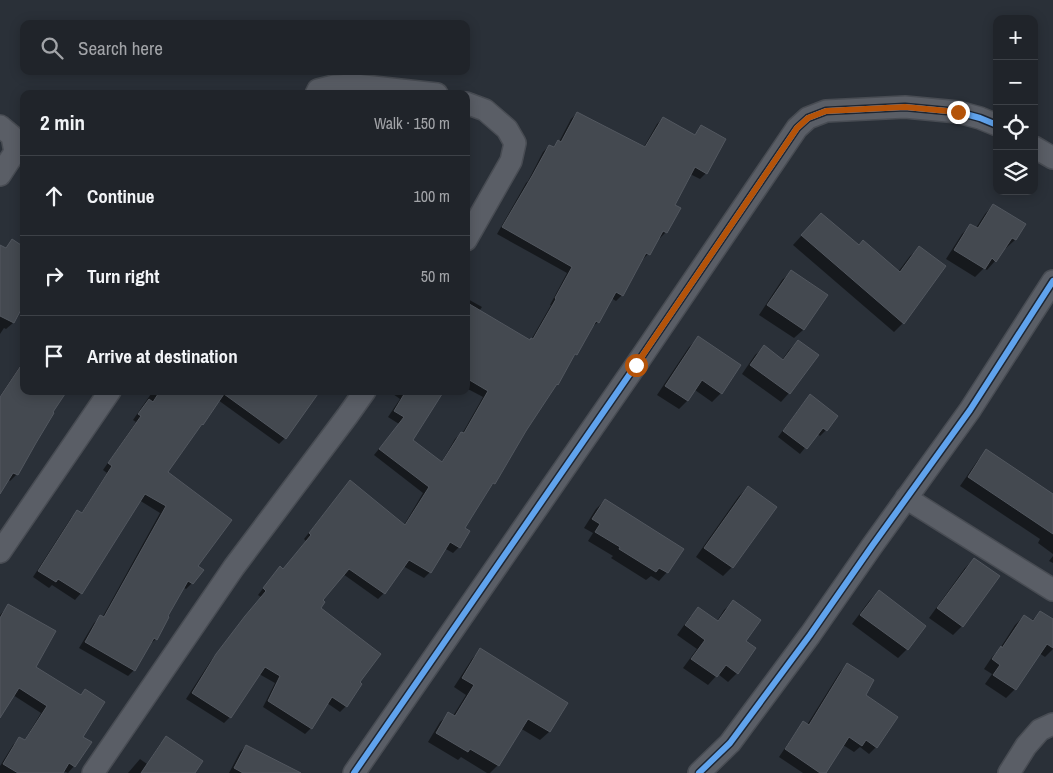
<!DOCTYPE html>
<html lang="en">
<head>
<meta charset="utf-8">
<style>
  :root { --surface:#20242a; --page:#2d3036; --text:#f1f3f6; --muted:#a2a4a8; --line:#3d4147 }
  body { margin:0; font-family:"Archivo Narrow",sans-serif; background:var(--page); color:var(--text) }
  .controls { position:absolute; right:15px; top:15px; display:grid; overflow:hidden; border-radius:10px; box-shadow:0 2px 12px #0003 }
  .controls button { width:45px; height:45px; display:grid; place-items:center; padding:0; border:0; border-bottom:1px solid var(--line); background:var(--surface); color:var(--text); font:25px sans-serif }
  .stop { position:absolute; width:15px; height:15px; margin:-11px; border:4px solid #b45309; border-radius:50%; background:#fff }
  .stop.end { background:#b45309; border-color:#fff; box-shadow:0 1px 5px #0008 }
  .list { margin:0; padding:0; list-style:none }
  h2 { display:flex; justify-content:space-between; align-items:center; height:65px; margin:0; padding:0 20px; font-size:21px }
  h2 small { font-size:16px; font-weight:400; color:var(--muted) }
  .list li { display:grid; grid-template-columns:32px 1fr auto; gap:15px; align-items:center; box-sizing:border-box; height:80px; padding:0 20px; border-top:1px solid var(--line) }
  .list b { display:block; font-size:19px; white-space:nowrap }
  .list em { font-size:16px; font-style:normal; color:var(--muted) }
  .icon { flex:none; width:28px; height:28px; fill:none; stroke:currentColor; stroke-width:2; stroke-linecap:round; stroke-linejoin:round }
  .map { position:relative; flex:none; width:1053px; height:773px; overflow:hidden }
  .search { position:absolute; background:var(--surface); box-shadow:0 2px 12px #0003; left:20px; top:20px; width:450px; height:55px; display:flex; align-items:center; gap:12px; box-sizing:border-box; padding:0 18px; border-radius:10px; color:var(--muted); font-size:19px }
  .panel { position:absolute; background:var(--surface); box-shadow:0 2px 12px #0003; left:20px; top:90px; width:450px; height:305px; border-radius:10px }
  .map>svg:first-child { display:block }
  .shadow { fill:#0007 }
  .building { fill:#444950; stroke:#52575f }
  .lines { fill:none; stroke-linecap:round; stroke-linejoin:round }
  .minor-casing { stroke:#484c53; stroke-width:24 }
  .minor { stroke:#5a5e66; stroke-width:21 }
  .cycleway-casing { stroke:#1d2633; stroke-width:9 }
  .cycleway { stroke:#60a3ed; stroke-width:6 }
  .route { stroke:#b45309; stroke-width:6 }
</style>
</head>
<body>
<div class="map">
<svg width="1053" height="773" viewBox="0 0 1053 773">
  <rect width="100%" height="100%" fill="#2a3038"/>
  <path class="shadow" d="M577,113L644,147L657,124L663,118L694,136L702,127L706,173L700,179L690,174L674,206L666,232L660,238L658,237L648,254L642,260L641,259L622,295L616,301L611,298L598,322L591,328L576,354L571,359L557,384L552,389L524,430L494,483L488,489L463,528L468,532L459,547L453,553L444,548L430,572L424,578L403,566L384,593L378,599L343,574L322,601L319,608L358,682L346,706L340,712L327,703L311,728L305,734L263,707L275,683L259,674L230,717L224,723L186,699L210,662L240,623L261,597L258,595L274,574L283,570L306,541L304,539L344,488L404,525L423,493L374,455L399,424L388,417L400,399L393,394L395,391H443L412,440L441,463L455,439L461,433L462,434L483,397L466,388V298L482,307L479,311L530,341L531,340L551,305H550L567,273L497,234L526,183L528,181L543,152L549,146L552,148L558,141L559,142L571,119Z
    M993,205L1024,225L1015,240L1006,248L1004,247L995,261L987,270L984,268L975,277L946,259L962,234L971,225L976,228L985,214Z
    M813,223L858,246L898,272L910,256L919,248L944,266L903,323L894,332L793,245Z
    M12,241L24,301L13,323L6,329L4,328L0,334V246L5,249Z
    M791,272L826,296L803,330L794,338L759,315L782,280Z
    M698,338L721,393L712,402L695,390L688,400L679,409L657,395L689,347Z
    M798,341L789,393L781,402L742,374L755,355L764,347L782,360L789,350Z
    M24,360V391L51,413L17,474L10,481L8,479L0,492V396Z
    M153,391H319L285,438L279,444L218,400L202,424L196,430L166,473L196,566L192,583L186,589L183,587L156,639L149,645L134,670L128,676L79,648L94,623L100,617L102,618L160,513L139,500L81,593L75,600L52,585L49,588L33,577L71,518L77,512L81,514L107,473L103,470L136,422L133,420Z
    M810,396L826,430L820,436L817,433L800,454L778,437L804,402Z
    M987,451L1053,507V554L1038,543L1040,539L960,486L978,460Z
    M748,487L732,567L723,576L696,557L739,496Z
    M605,500L667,572L659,581L651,576L646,580L611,558L613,556L588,541L593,533L584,528L596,509Z
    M1053,556V563L1049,561Z
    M974,559L998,577L962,626L953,635L929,618L965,568Z
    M879,591L925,626L907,649L898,658L852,624L870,600Z
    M733,602L744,641L737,673L728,682L718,674L708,685L683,668L697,649L677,635L690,617L699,608L717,621L724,610Z
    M9,605L34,667L82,737L90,742L74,766L68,773L63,771L62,773H0V766L13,745L20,738L24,741L41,713L13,695L0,716V615Z
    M1040,613L1053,621V649L1045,657L1039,653L1015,689L1006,698L985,684L992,674L984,669L992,657L999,650L1015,625L1024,616L1031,621Z
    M480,650L566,703L549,732L540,740L520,728L498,765L490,773H487L461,757L458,760L428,742L440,722L449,714L453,716L466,695L454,687L472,659Z
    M847,665L864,695L876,747L869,754L860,747L854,752L843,745L824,773H803L779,757L797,730L803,723L807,725L840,672Z
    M166,738L193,773H128L140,759L147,764L160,744Z
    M246,746L283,773H229L240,752Z"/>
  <path class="building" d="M577,112L645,147L663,117L695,135L701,125L726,139L707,174L695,167L675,205L681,208L667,233L663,231L650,255L646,253L623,296L616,292L599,323L596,321L577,355L575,354L558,385L557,384L526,431L495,484L493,483L465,528L470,531L460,548L450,542L431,573L409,560L385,594L349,569L323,600L325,602L321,608L381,654L360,682L362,684L347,707L332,697L312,729L268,701L280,676L265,667L231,718L192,693L216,654L245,616L266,591L263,588L280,566L283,569L311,535L309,533L350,480L405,525L429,487L379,449L404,417L394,411L406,391H444L413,440L442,462L461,432L464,433L488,391L466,378V302L530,340L531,338L533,339L556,299L555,298L572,267L502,227L532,176L549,145L554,147L558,140L561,142Z
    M993,204L1026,224L1016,240L1012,238L996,262L992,258L985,269L954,250L970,224L978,228Z
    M821,213L859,245L863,240L900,272L919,246L946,266L904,324L801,235Z
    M12,239L24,247V304L14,323L0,316V245L6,248Z
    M791,270L828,295L804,330L767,305Z
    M698,336L741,365L722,394L702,380L688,401L665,386Z
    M798,340L819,355L790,394L750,365L764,345L783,360Z
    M24,361V391H67L53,412L54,413L36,443L18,475L13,473L0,494V397Z
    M160,391H320L286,439L224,394L203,425L202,424L168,472L232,520L198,566L204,570L193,584L188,581L168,616L169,617L157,640L154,638L135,671L85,642L100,615L104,617L166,506L145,494L82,594L58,579L56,582L38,571L77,510L82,513L112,466L108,463L141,416L138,414L149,399L153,402Z
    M810,394L838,416L827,431L823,428L807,449L783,431Z
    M986,449L1053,494V534L968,477Z
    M748,486L777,507L733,568L704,548Z
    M605,499L684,549L668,573L659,568L656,572L619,549L620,547L595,532L600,524L592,519Z
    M974,558L1000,576L963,627L937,608Z
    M879,590L926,626L908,650L860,615Z
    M733,600L761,620L746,641L756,648L738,674L726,665L717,677L691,659L705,640L685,625L698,607L718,621Z
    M8,604L56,631L36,667L81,695L85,689L105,702L83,737L92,742L75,767L69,763L63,773H18L3,764L19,737L25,740L47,706L19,688L0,718V618Z
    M1040,611L1053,619V648L1047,644L1016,690L993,675L1000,665L992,659L1001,646L1002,648L1024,615L1033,621Z
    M480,648L568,703L550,732L528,719L499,766L470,749L468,752L436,733L448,712L455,716L474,685L462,678Z
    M847,663L874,680L866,695L898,717L877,748L866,740L862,746L849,737L826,773H820L785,749L803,721L809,725Z
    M166,736L203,761L195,773H141Z
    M246,745L301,773H243L234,768Z"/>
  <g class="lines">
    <defs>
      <path id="minor" d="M316,94L318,90L334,86L355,85L437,94
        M466,103L485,110L507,129L515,143L511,161L466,240
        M0,126L12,136L15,152L0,175
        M1034,147L1053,158
        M906,498L1053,590
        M0,552L110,391
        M93,773L234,567L348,415L365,391
        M354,773L636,365L797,128L808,118L826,111L905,107L958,112L980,118L997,125
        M699,773L730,743L810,635L872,546L970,410L1053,281
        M1009,773L1026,746L1040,730L1053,724"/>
    </defs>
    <use href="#minor" class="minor-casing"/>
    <use href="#minor" class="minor"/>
    <defs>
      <path id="cycleway" d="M354,773L636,365L797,128L808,118L826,111L905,107L958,112L980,118L997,125
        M699,773L730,743L810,635L872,546L970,410L1053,281"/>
    </defs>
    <use href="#cycleway" class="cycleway-casing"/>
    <use href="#cycleway" class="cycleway"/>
  </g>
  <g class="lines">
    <path class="route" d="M636,365L797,128L808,118L826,111L905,107L958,112"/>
  </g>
</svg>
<div class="controls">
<button>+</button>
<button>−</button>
<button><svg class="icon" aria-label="locate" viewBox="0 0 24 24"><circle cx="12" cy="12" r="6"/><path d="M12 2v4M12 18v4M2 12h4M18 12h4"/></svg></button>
<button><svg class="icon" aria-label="layers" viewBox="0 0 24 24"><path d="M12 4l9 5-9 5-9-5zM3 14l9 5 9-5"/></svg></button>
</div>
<div class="stop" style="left:636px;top:365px"></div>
<div class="stop end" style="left:958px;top:112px"></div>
<div class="search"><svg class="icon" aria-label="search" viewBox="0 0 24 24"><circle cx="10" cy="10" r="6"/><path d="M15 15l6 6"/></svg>Search here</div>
<section class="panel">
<h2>2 min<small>Walk · 150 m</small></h2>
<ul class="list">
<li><svg class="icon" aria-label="ahead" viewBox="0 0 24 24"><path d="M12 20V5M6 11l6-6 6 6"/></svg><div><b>Continue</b></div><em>100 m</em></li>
<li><svg class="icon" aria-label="right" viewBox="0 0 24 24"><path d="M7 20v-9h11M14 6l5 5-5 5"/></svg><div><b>Turn right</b></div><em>50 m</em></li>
<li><svg class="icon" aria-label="arrive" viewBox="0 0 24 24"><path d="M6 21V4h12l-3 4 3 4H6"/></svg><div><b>Arrive at destination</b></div></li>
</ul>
</section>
</div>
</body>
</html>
